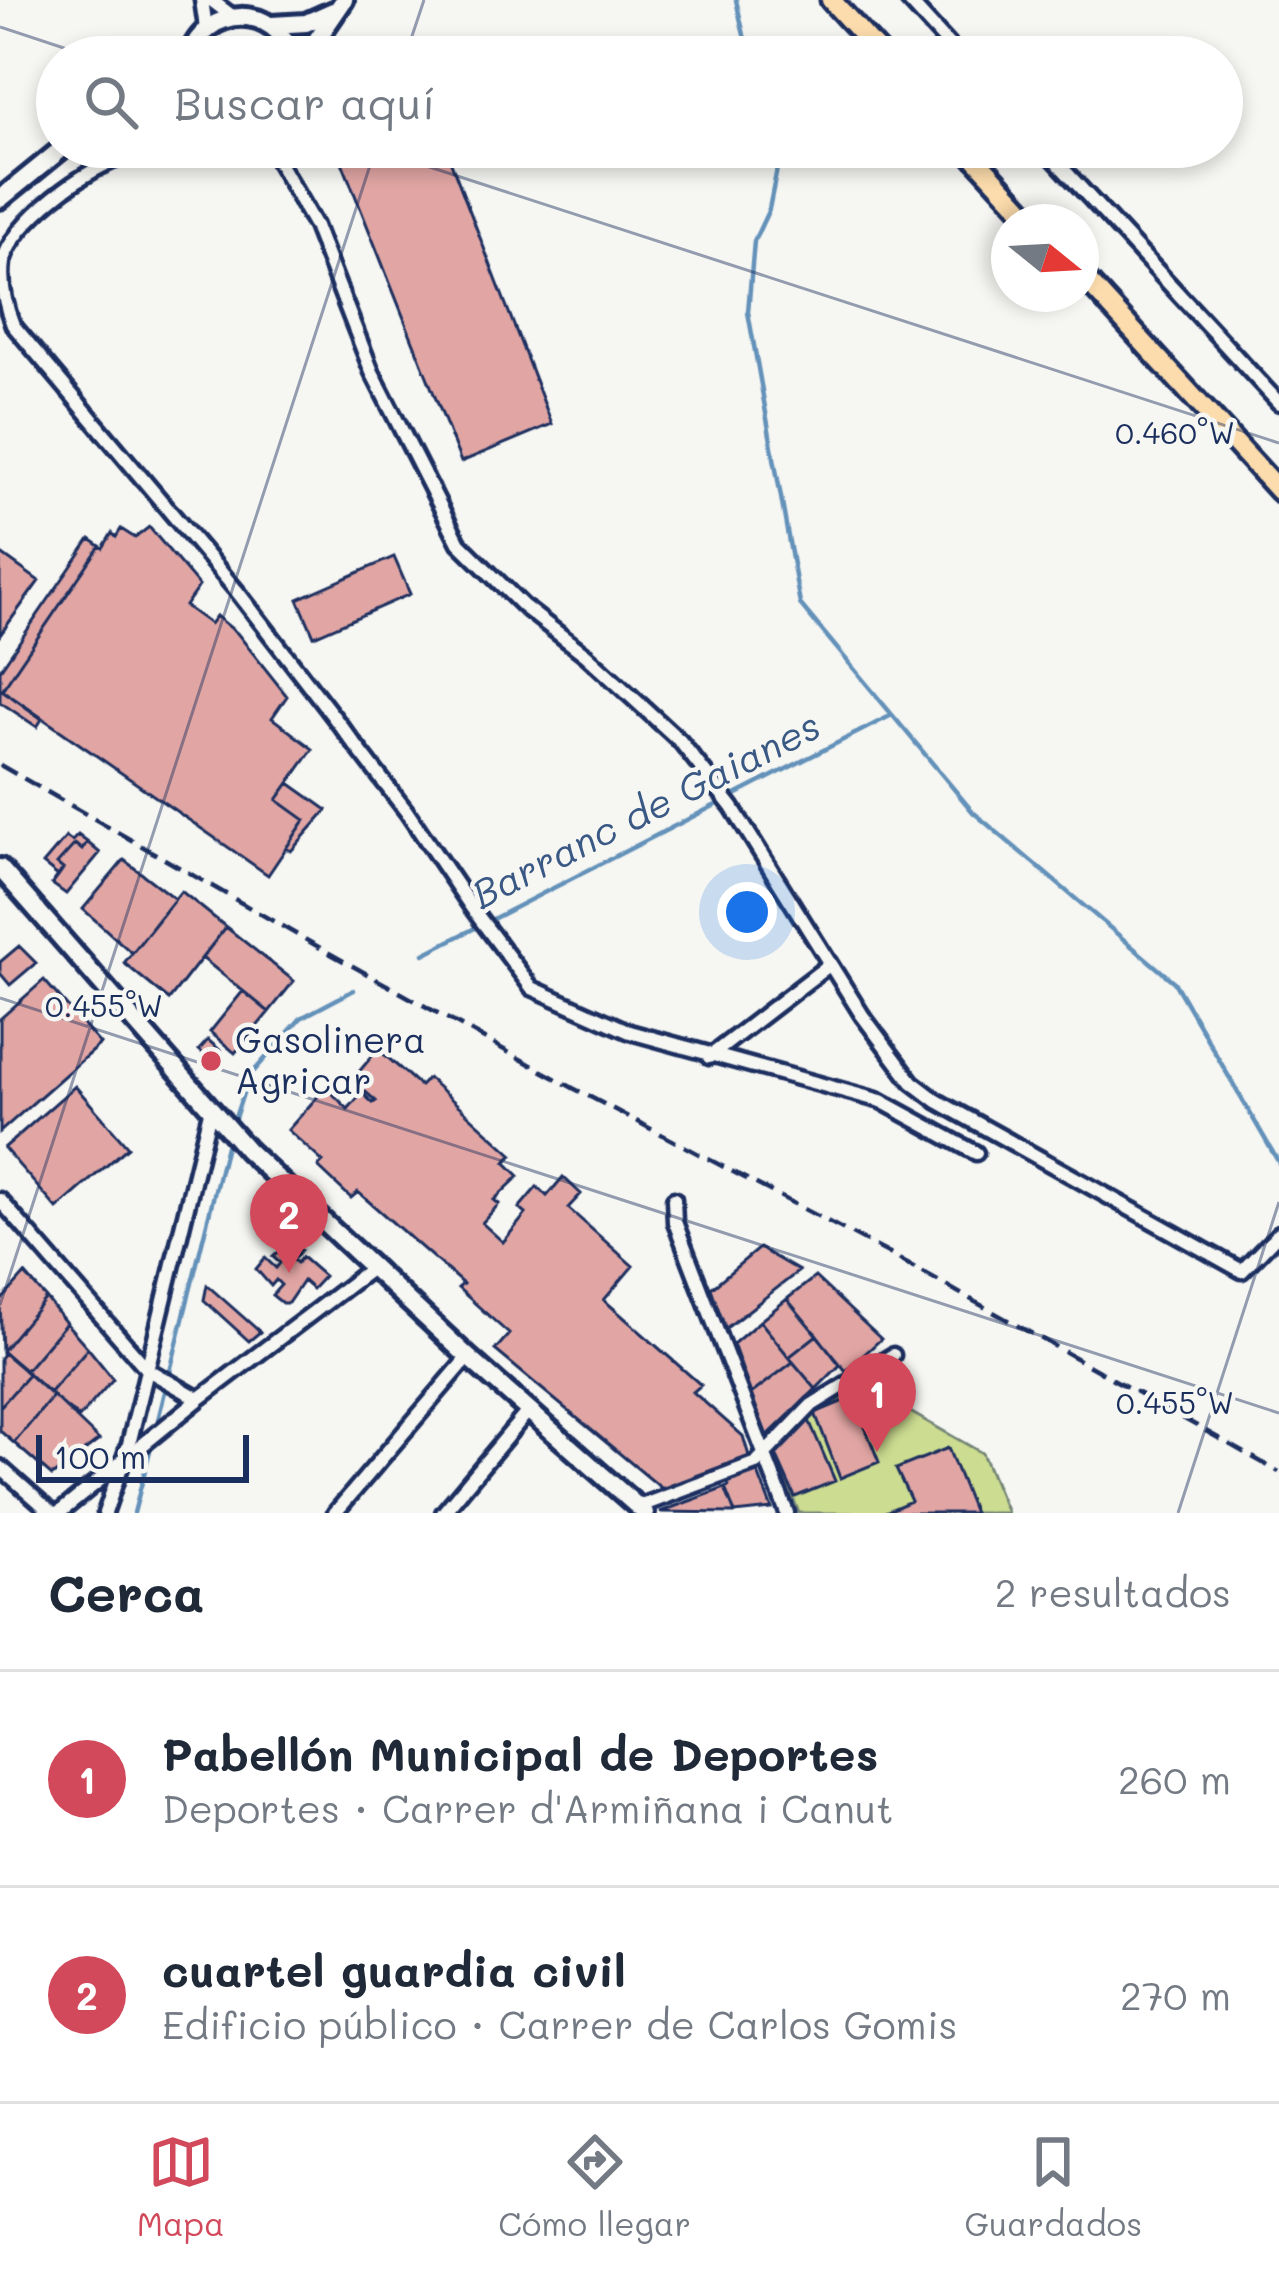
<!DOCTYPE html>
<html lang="es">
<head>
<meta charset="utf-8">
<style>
  :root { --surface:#fff; --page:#f6f6f7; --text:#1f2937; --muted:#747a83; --line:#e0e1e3; --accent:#d1495b }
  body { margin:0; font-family:Mali,sans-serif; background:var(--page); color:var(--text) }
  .compass { position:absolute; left:991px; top:204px; width:108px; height:108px; border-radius:50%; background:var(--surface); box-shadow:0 6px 18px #0003; rotate:108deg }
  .scale { position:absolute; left:36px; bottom:30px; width:213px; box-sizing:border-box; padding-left:12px; border:6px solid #1b2f5e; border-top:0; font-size:33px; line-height:42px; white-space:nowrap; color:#1b2f5e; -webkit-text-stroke:9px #f6f6f2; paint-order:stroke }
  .you { position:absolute; left:747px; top:912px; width:42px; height:42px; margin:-30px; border:9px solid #fff; border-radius:50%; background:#1a73e8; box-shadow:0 0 0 18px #1a73e833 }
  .badge { display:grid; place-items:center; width:78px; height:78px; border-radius:50%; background:var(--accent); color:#fff; font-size:39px; font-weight:700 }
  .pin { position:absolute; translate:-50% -99px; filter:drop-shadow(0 3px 6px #0008) }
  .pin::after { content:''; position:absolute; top:63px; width:42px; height:36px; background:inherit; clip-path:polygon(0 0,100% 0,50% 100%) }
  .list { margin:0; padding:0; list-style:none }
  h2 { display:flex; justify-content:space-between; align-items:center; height:156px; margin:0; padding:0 48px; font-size:51px }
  h2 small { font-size:39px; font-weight:400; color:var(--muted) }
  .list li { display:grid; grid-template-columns:78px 1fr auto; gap:36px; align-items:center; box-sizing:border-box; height:216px; padding:0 48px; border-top:3px solid var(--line) }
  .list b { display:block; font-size:45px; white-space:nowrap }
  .list p { margin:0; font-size:39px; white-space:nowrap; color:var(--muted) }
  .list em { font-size:39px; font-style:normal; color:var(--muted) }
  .icon { flex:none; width:66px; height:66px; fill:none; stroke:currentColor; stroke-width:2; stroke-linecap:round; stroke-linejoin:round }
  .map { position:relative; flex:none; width:1279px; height:1513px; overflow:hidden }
  .search { position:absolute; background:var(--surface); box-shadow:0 6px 18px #0003; left:36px; right:36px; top:36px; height:132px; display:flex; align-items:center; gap:30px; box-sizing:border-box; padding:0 42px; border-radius:66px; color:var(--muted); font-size:45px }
  .sheet { height:588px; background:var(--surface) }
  nav { display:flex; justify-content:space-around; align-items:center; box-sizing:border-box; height:168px; border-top:3px solid var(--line); background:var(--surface); font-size:33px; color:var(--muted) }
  nav a { display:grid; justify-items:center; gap:6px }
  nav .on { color:var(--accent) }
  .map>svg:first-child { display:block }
  .green { fill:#ccdc90; stroke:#748677; stroke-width:3 }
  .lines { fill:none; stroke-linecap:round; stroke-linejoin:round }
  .stream { stroke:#6491b9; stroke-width:4.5 }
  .building { fill:#e1a6a4; stroke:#1b2f5e; stroke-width:3 }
  .street-casing { stroke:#1b2f5e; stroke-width:21 }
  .secondary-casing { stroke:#1b2f5e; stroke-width:26 }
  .primary-casing { stroke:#1b2f5e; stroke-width:27 }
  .street { stroke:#f6f6f2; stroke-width:12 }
  .secondary { stroke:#f6f6f2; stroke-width:16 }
  .primary { stroke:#fcdcac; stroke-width:18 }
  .rail { stroke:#1b2f5e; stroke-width:4.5; stroke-dasharray:18 9; stroke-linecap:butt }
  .ticks { fill:none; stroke:#1b2f5e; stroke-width:3; stroke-opacity:0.45 }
  .poi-dot { fill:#d1495b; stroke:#f6f6f2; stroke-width:4.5 }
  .labels { text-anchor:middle; stroke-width:9; stroke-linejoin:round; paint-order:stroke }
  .poi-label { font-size:36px; fill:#1b2f5e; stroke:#f6f6f2; text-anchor:start }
  .water-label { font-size:39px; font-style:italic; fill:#395884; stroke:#f6f6f2 }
  .ticks-label { font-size:30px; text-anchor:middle; fill:#1b2f5e; stroke:#f6f6f2; stroke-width:9; stroke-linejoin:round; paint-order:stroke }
</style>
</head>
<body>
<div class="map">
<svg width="1279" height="1513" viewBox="0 0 1279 1513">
  <rect width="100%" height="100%" fill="#f6f6f2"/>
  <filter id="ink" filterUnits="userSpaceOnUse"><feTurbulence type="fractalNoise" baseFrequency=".00833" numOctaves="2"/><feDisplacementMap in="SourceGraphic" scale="24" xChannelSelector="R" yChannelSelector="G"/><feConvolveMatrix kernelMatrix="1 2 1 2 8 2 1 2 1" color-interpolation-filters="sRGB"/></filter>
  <g filter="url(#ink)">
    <path class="green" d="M868,1388L982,1453L1007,1513H799L774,1450L814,1409Z"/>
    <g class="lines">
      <path class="stream" d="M736,0L749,57
        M778,147L780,154L769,209L754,241L748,312L800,604L973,812L1174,982L1279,1163
        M424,954L892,715
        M233,1124L248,1078L301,1018L354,990
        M155,1432L229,1134
        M134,1513L152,1443"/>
    </g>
    <path class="building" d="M336,147H445L552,424L461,462Z
      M149,527L199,586L185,606L210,624L216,616L237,633L287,696L272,718L313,749L277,800L305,820L268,875L2,690L100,546L103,548L112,533L116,537L121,529L135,538Z
      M90,539L100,546L2,690L42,719L37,727L0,702V670Z
      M0,553L39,581L0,635Z
      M394,557L410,594L314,636L298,599Z
      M289,783L327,810L291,851L286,848L305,820L277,800Z
      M78,835L87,842L82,850L75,844L57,864L63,869L58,876L43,864L66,837L72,841Z
      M87,842L100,853L66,894L52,884L63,869L57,864L75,844L82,850Z
      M124,860L175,899L132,953L83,909Z
      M181,891L226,927L169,1000L124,963Z
      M226,927L294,981L269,1012L202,958Z
      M19,946L36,963L10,985L0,973V962Z
      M44,980L100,1044L0,1132V1019Z
      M243,991L269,1012L235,1053L210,1032Z
      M208,1040L221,1051L211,1061L199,1050Z
      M378,1049L420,1086L428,1078L513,1155L505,1162L519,1176L494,1200L499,1204L482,1223L503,1242L526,1214L519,1208L537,1187L547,1196L563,1177L581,1194L568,1208L633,1266L604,1300L701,1385L693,1392L743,1436L750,1459L666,1492L495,1350L509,1334L458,1288L463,1284L358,1192L351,1198L318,1167L323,1162L288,1130L326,1087L348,1109L362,1093L373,1103L376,1101L352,1080Z
      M75,1086L128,1147L57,1209L4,1148Z
      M291,1241L301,1250L293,1260L297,1263L302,1257L324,1276L312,1289L303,1281L288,1303H282L272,1295L281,1285L276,1280L271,1286L256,1269L265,1258L276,1268L280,1263L273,1257Z
      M759,1248L799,1271L725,1329L711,1288Z
      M25,1274L46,1298L2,1351L0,1302Z
      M815,1277L881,1339L846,1371L787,1299Z
      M207,1285L260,1332L249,1341L204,1300Z
      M46,1298L66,1323L25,1371L2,1351Z
      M787,1299L817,1335L789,1357L760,1321Z
      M760,1321L793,1362L751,1394L733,1344Z
      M66,1323L88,1348L49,1393L25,1371Z
      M817,1335L840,1365L816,1389L789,1357Z
      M88,1348L113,1379L79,1418L49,1393Z
      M4,1353L29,1374L0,1407V1358Z
      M793,1362L816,1389L767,1436L751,1394Z
      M29,1374L53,1396L14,1443L0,1431V1407Z
      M53,1396L99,1440L52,1476L14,1443Z
      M853,1397L879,1462L840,1478L815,1413Z
      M808,1418L835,1481L795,1497L774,1450Z
      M948,1448L974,1513H883L911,1501L896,1469Z
      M756,1468L772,1509L735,1513L725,1488L729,1486L725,1480Z
      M725,1488L735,1513L660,1512Z"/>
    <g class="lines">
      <defs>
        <path id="street" d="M202,0L206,28
          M211,0L232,16
          M908,0L960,57
          M207,147C180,165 156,148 127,156C88,166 12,222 3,262C0,284 5,305 13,325L236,590L407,812L472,908L532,988L630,1032L881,1101L976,1153
          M270,147L315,226L372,372L459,543L523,606L586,655L680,741L732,807L862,1015L912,1082L937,1101L1242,1271L1279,1233
          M1043,147L1279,403
          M709,1057L829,965
          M674,1199L675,1222L787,1513
          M0,1200L148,1370L199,1399
          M0,1467L52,1513
          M638,1507L756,1463L812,1405L893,1355
          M59,1513L199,1399L373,1267
          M105,1513L129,1444L210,1112
          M335,1513L468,1357
          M443,1513L529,1410"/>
        <path id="secondary" d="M272,25L306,23L333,11
          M189,57C206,4 276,3 293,57
          M305,57L344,0
          M0,199L64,147
          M0,868L247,1150L468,1357L645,1513"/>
        <path id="primary" d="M831,0L883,57
          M965,147L1034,222
          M1081,274L1279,491"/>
      </defs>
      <use href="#street" class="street-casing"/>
      <use href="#secondary" class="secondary-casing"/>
      <use href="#primary" class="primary-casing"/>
      <use href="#street" class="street"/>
      <use href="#secondary" class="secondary"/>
      <use href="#primary" class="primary"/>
      <path class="rail" d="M0,765L322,949L573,1088L888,1253L1279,1472"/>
    </g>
  </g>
  <path class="ticks" d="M0,27L91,57M405,57L424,0M368,147L1279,443M0,998L1279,1413M0,1305L376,147M1178,1513L1279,1202"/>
  <circle class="poi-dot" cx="211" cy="1061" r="12"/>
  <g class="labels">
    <g class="poi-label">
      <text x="235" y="1053">Gasolinera<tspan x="235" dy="41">Agricar</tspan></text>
    </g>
    <g class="water-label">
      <text transform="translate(646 810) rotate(-27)" y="14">Barranc de Gaianes</text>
    </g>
  </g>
  <g class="ticks-label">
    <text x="1175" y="444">0.460°W</text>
    <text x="104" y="1017">0.455°W</text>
    <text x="1175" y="1414">0.455°W</text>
  </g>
</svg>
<svg class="compass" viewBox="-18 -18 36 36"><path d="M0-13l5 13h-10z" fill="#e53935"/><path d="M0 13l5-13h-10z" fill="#747a83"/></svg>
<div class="scale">100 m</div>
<div class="you"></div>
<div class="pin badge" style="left:877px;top:1452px">1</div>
<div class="pin badge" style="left:289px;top:1273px">2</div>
<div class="search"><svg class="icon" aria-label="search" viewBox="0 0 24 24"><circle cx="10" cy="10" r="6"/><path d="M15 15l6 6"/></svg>Buscar aquí</div>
</div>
<section class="sheet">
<h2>Cerca<small>2 resultados</small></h2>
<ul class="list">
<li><span class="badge">1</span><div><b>Pabellón Municipal de Deportes</b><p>Deportes · Carrer d'Armiñana i Canut</p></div><em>260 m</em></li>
<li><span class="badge">2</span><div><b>cuartel guardia civil</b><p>Edificio público · Carrer de Carlos Gomis</p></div><em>270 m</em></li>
</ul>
</section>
<nav>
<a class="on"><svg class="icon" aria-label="map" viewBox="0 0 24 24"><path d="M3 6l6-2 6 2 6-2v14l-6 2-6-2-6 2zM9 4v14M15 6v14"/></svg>Mapa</a>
<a><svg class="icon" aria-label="directions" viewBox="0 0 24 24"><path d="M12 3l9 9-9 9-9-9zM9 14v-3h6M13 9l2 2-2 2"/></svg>Cómo llegar</a>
<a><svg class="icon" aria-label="saved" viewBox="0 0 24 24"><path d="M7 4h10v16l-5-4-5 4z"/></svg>Guardados</a>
</nav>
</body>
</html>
